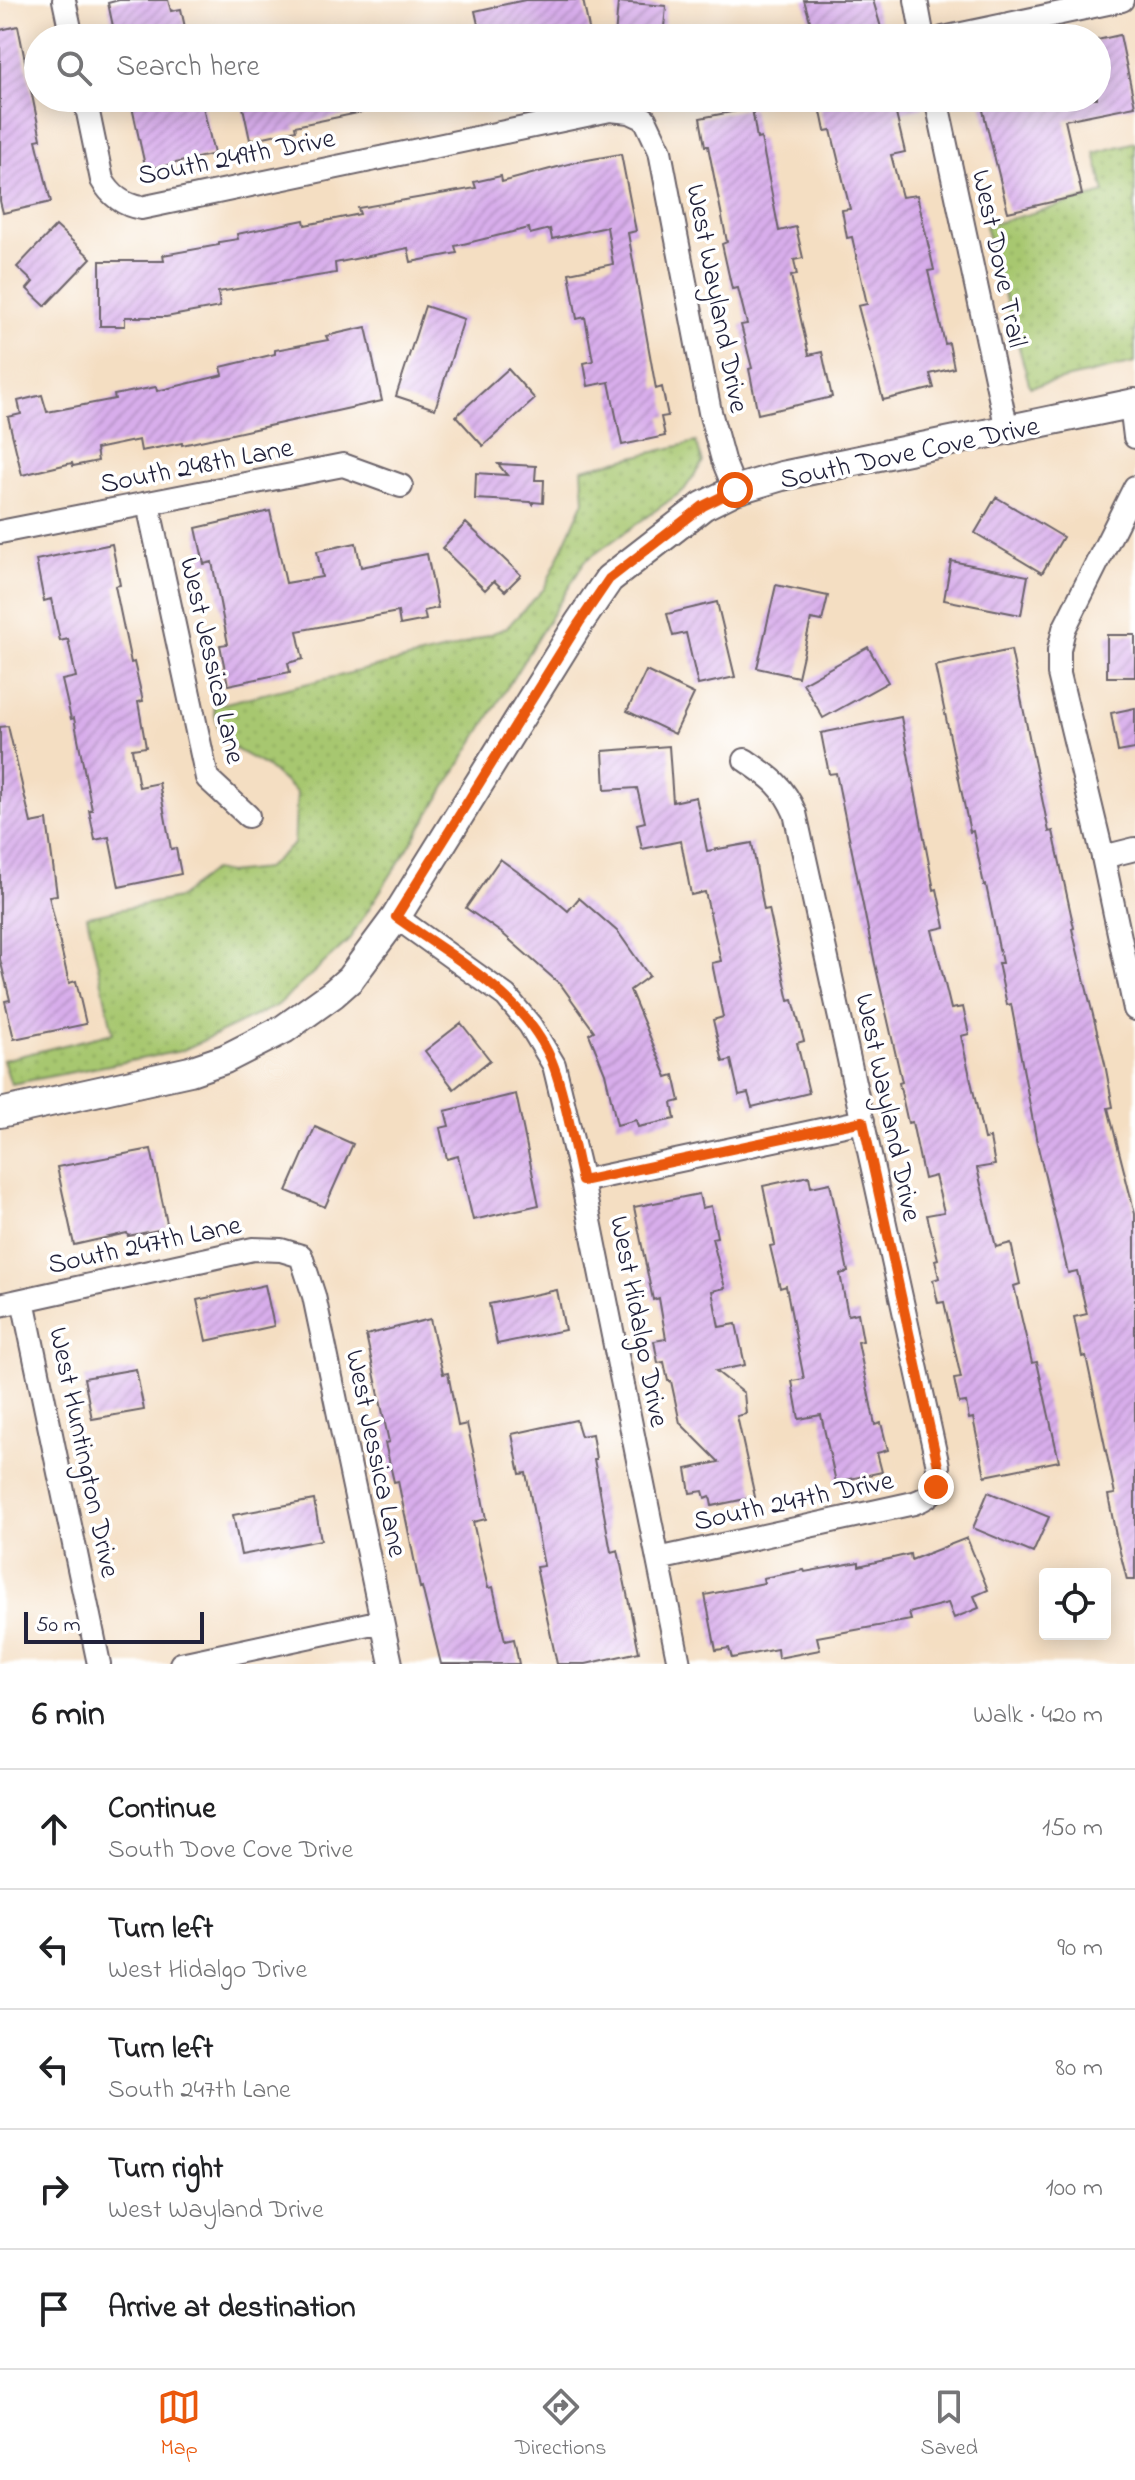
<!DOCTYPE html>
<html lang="en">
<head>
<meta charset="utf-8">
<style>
  :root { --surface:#fff; --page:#f2f2f2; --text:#202124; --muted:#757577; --line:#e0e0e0; --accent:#ea580c }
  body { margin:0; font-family:"Indie Flower",sans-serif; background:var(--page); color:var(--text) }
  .controls { position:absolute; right:24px; bottom:24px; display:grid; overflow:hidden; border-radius:8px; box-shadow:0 4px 20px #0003 }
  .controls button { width:72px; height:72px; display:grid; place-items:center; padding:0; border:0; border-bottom:2px solid var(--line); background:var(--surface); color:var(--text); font:40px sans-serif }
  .scale { position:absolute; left:24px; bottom:20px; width:180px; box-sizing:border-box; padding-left:8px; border:4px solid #22223b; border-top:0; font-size:22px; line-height:28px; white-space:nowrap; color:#22223b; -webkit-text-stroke:6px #fff; paint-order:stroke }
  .stop { position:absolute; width:24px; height:24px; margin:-18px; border:6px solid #ea580c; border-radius:50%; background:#fff }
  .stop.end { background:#ea580c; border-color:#fff; box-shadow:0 2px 8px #0008 }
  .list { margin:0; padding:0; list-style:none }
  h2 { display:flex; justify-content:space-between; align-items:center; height:104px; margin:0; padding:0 32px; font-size:34px }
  h2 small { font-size:26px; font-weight:400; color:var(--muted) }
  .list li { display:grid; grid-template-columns:52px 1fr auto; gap:24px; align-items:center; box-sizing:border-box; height:120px; padding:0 32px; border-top:2px solid var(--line) }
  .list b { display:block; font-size:30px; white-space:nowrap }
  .list p { margin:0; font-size:26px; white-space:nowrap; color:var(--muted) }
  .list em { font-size:26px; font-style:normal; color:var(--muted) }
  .icon { flex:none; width:44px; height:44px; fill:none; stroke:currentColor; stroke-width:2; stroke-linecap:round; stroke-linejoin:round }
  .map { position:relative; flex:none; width:1135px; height:1664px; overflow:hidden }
  .search { position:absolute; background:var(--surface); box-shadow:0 4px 20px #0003; left:24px; right:24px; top:24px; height:88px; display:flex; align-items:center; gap:20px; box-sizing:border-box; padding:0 28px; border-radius:44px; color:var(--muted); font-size:30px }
  .sheet { height:704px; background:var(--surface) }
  nav { display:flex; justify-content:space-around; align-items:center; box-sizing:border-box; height:112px; border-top:2px solid var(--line); background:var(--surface); font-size:22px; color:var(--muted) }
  nav a { display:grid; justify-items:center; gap:4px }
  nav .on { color:var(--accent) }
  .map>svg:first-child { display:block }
  .green { fill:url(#green-dots); stroke:#647455; stroke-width:2 }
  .building { fill:url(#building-hatch) }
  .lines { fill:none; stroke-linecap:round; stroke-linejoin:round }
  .minor-casing { stroke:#6c646a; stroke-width:26 }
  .tertiary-casing { stroke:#6c646a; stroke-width:32 }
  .minor { stroke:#fff; stroke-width:22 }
  .tertiary { stroke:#fff; stroke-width:28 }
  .route { stroke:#ea580c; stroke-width:10 }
  .labels { text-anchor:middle; stroke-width:7; stroke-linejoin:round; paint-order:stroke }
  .street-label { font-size:28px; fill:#22223b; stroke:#fff }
</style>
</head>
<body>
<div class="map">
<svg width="1135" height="1664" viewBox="0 0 1135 1664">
  <defs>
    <pattern id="green-dots" width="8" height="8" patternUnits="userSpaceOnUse" patternTransform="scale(2)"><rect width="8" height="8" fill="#a7c76f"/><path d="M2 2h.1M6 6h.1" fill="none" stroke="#8fab61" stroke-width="1.8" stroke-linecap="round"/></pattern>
    <pattern id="building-hatch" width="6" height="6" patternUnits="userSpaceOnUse" patternTransform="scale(2)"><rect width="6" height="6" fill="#d8adeb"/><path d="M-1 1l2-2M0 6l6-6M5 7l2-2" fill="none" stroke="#b995ca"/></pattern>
  </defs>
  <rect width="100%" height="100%" fill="#fff"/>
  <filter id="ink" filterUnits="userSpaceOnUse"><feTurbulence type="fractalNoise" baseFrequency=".0125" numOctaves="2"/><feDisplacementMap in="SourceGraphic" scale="16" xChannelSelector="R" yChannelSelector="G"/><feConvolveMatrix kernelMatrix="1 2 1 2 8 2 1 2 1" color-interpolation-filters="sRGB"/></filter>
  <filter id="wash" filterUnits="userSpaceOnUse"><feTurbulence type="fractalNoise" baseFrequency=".006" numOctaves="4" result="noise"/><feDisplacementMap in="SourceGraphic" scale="32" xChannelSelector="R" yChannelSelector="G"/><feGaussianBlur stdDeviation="1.8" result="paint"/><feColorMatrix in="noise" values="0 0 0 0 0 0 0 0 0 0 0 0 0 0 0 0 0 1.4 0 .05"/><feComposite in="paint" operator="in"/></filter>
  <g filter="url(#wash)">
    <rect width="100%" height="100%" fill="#f4dec2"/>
    <path class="green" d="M1135,142V363L1030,387L985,226L1105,193L1095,153Z
      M696,442L703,462L684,490L585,561L412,842L348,941L278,1005L181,1051L11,1084L3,1060L113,1033L87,916L178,898L213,870L228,873L265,869L294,844L297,793L266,766L235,749L219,732L213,706L454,648L506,628L544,589L584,501L582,469Z"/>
    <g id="blocks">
      <path class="building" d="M119,0H168L171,11L181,9L186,32L159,38H128L126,29L114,31L108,3Z
        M525,0H583L591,38H481L475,11Z
        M804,0H873L884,38H815Z
        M618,2L666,6L663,38H615Z
        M18,26L41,139L36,140L51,202L3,213L0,201V30Z
        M1120,35L1135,106L1065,120L1082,195L1008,212L980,98H1097V40Z
        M130,98H201L214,154L146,170Z
        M241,98H387V107L295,126L296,130L250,140Z
        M826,98H922L924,107L896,114L905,152L891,155L902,197L917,195L934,270L928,271L945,344L949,343L954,368L930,374L934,388L883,400L858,306L867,304L852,237L847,238L842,210L850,209L831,130L825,131L820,107L828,105Z
        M752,108L757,139L761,138L779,231L796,227L803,258L794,260L797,275L791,276L809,355L822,352L832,397L758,414L749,369L752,368L741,325L747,324L738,288L732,289L722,244L727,242L708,146H705L700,118Z
        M621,154L636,231L628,233L656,389L662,387L668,416L661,417L665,436L622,445L609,382L588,386L584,363L593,361L585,317L577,319L569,273L613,264L607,227L552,239L550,229L530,234L529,228L455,246L457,253L411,262L408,248L335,263L336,273L218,292L220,307L166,317H125V326H100V261H164L163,255L219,245V242L238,239L237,234L304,220L305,225L360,214L358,208L476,188L474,182L501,176L502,182L576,162Z
        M56,226L91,258L45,306L27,289L33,282L17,267Z
        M425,306L464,319L435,409L396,396Z
        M366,327L382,401L182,445V443L141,451L139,440L96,449L98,461L73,466L72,463L22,475L8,417L21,414L18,401L42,395L47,412L115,399L114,395L156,387L157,391L223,375L221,367L275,354V350L328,340L326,336Z
        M508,369L535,399L483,446L456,416Z
        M498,464L536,466L535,480H544L543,503L533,502V504L531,502L475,499L476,473L507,475Z
        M996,497L1063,537L1042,573L975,533Z
        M270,511L286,583L322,577L317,551L356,543L361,567L427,554L438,608L424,611L426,620L400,625L398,612L297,631L303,659L288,663L290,672L228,685L220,645L228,644L212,562L204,564L196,528Z
        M466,523L521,575L505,591L494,581L485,590L442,548Z
        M112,544L120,585L115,586L131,663L134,662L143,701L138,702L146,747L132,749L139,787L159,783L171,849L176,848L181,874L119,887L109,837L95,840L89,810H92L74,718L71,719L62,680L76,677L68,639L60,641L51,599L44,601L36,560Z
        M951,561L1028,576L1021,615L944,600Z
        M776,585L828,596L822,621L811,619L798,677L757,668Z
        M717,602L735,677L698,685L686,633L673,636L667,614Z
        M1107,635H1135V677H1107Z
        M868,647L888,682L823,718L803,683Z
        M1011,650L1049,832L1053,831L1074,928L1072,929L1105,1064L1113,1107L1108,1108L1135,1214V1580H1127L1116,1536L1108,1495L1115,1494L1086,1356L1082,1357L1074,1317L1087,1314L1077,1271L1068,1273L1037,1143L1011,1004L1007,1005L998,963H1002L986,885H984L973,831L970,832L935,666Z
        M646,671L694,694L675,734L627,711Z
        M1135,708V749L1118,752L1111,713Z
        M901,717L934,890L937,889L945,927L932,930L951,1009L963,1007L969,1034L961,1036L984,1139L990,1138L995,1165L977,1168L996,1247L1011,1243L1020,1284L1014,1286L1032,1363L1037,1362L1059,1461L985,1476L973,1418L969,1419L966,1402L959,1403L954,1379L961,1378L944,1302L938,1303L933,1280L939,1278L935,1260L938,1259L927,1215L944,1212L935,1176L924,1179L912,1122L908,1123L899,1083L902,1082L875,964L836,773L829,774L821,733Z
        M8,726L31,823L47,820L57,895L49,896L69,983L76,981L86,1024L14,1039L5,1001L10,1000L0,959V727Z
        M669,746L673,802L696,797L707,851L752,843L764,910L769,909L789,1001L793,1000L804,1041L797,1043L809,1093L752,1107L748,1093L739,1095L731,1060L723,1062L713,1020L723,1017L712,963L721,961L705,892L691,895L681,841L642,849L637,824L645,822L637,788L605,790L603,751Z
        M500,859L547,893L568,911L579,898L618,932L649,976L630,990L667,1077L674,1075L680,1101L672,1103L675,1119L638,1127L636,1120L617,1125L605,1073L589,1034L594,1031L561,985L503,934L466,908Z
        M461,1023L490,1060L454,1089L425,1051Z
        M516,1094L539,1205L473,1220L458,1156L447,1159L440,1128L449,1126L445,1111Z
        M315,1127L353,1144L325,1207L287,1191Z
        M151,1149L168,1228L128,1236L127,1233L74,1245L57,1167Z
        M809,1176L811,1187L830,1183L848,1272L840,1274L848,1315L858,1313L863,1341L858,1342L875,1425L881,1423L888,1450L877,1453L882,1472L836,1482L821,1415L799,1419L792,1381L804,1379L786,1286L780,1288L770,1246L775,1245L763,1186Z
        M699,1194L702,1208L711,1206L717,1237L712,1238L725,1288L712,1291L719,1327L736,1324L745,1365L716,1371L744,1393L746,1414L737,1416L755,1497L712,1506L710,1496L705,1498L703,1491L690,1493L686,1469L719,1462L680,1423L671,1381H668L664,1362L658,1363L654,1341L666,1339L659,1298L653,1300L634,1207Z
        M265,1285L274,1326L206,1341L197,1300Z
        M557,1290L565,1330L497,1344L489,1304Z
        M430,1319L443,1374L448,1373L458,1426L467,1424L475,1460L486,1519L473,1522L488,1588L493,1587L505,1641L514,1639L519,1664H441L422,1587L420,1588L398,1481L394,1482L385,1443L389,1442L366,1335Z
        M136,1369L144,1410L92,1419L84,1378Z
        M576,1420L581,1436L592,1434L596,1459H594L611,1552L618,1550L639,1652L586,1664H557L536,1567L544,1566L526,1473L520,1474L512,1434Z
        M988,1492L1049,1517L1033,1553L973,1528Z
        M314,1500L321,1540L241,1555L233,1515Z
        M967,1538L988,1590L974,1596L979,1608L954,1618L948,1603L909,1613L911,1620L817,1637L820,1650L778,1658L777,1649L732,1658L729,1648L716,1650L705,1595L764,1583L763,1578L804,1570L805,1572L859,1562V1566L910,1554L911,1560Z"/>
    </g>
  </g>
  <g filter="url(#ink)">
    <use href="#blocks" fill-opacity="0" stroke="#6c646a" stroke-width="2"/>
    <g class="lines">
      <defs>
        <path id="minor" d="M64,0L72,38
          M916,0L923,38
          M943,38L1122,0
          M85,98L102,180C111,196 123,205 141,208L610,110L630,112L645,119L660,151L710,412L723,460L735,490
          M936,98L1007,430
          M1131,404L1135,437
          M1135,487L1064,629L1059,650V674L1103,857L1135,1009
          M148,504L207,778L248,816
          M0,532L343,465L401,486
          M1103,857L1135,849
          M396,917L506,996L530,1025L554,1065L582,1181L679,1664
          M582,1181L863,1121
          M23,1300L99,1664
          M0,1305L253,1249L281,1250L301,1256L314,1296L391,1664
          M658,1559L914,1503C936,1495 936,1489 938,1466L795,813C783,785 770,777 745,760
          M181,1664L382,1621"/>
        <path id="tertiary" d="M0,1113L190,1071L225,1059L284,1029L333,994L350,979L396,917L579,623L609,579L703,506L735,490L782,476L1135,403"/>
      </defs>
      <use href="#minor" class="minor-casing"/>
      <use href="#tertiary" class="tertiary-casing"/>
      <use href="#minor" class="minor"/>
      <use href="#tertiary" class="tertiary"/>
    </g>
  </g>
  <g class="lines" filter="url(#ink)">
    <path class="route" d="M735,490L703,506L609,579L579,623L396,917C453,958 529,997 554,1067C567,1103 573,1143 582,1181L863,1121L938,1466L936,1487"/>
  </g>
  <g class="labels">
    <g class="street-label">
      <text transform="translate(236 155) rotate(-11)" y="10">South 249th Drive</text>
      <text transform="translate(1001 258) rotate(78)" y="10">West Dove Trail</text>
      <text transform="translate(719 298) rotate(79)" y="10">West Wayland Drive</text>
      <text transform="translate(909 451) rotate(-12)" y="10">South Dove Cove Drive</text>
      <text transform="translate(196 464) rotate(-11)" y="10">South 248th Lane</text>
      <text transform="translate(214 660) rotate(77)" y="10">West Jessica Lane</text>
      <text transform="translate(890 1107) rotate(78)" y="10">West Wayland Drive</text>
      <text transform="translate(144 1243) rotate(-12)" y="10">South 247th Lane</text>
      <text transform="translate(641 1321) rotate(79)" y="10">West Hidalgo Drive</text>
      <text transform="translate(86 1452) rotate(78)" y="10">West Huntington Drive</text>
      <text transform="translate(378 1453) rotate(78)" y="10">West Jessica Lane</text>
      <text transform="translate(793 1499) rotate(-12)" y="10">South 247th Drive</text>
    </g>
  </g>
</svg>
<div class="controls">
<button><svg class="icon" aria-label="locate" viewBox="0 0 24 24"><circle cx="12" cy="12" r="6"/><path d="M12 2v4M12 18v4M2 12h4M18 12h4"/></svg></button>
</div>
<div class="scale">50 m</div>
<div class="stop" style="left:735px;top:490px"></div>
<div class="stop end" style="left:936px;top:1487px"></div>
<div class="search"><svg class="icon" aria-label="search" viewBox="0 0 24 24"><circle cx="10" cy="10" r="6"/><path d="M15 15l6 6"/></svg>Search here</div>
</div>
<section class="sheet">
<h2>6 min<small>Walk · 420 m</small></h2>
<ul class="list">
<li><svg class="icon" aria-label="ahead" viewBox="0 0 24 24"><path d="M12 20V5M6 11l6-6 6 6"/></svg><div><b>Continue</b><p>South Dove Cove Drive</p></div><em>150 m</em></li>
<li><svg class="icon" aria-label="left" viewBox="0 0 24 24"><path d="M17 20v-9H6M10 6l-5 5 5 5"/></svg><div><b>Turn left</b><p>West Hidalgo Drive</p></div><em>90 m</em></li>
<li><svg class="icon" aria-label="left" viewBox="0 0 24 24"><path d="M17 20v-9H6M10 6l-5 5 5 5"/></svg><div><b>Turn left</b><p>South 247th Lane</p></div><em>80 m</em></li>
<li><svg class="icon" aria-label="right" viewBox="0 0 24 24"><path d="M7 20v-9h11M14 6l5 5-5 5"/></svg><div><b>Turn right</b><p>West Wayland Drive</p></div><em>100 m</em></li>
<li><svg class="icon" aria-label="arrive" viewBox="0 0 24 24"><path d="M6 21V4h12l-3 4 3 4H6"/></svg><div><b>Arrive at destination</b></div></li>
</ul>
</section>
<nav>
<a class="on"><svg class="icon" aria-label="map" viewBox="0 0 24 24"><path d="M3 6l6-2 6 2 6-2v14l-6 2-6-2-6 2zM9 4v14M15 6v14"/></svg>Map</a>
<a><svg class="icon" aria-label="directions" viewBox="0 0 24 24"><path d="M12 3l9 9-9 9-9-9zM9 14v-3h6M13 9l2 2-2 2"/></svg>Directions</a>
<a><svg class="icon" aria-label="saved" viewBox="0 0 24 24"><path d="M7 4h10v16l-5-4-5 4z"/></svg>Saved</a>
</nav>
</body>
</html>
